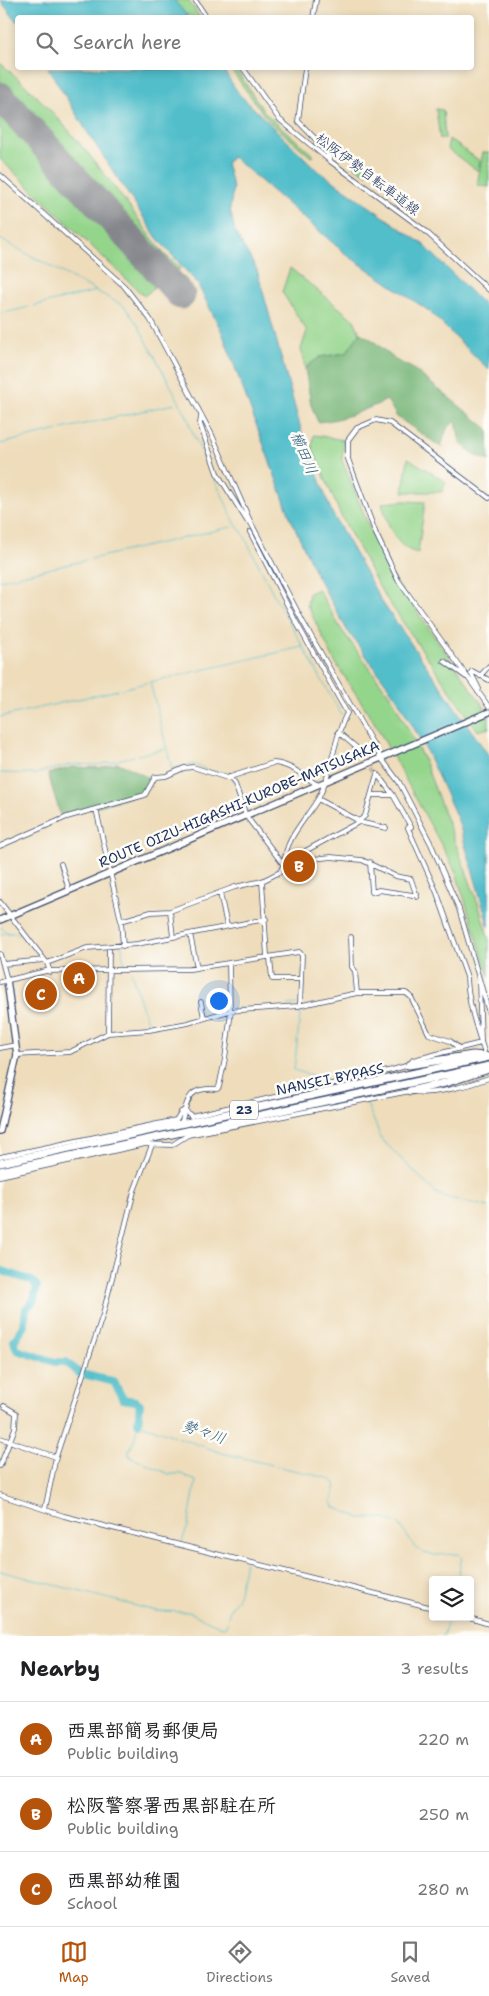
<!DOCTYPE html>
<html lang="en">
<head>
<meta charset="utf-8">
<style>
  :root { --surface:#fff; --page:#f6f6f6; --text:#202124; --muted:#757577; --line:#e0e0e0; --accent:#b45309 }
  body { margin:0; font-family:"Shantell Sans","Klee One",sans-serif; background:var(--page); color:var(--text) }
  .controls { position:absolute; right:15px; bottom:15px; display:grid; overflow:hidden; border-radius:5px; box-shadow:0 2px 8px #0003 }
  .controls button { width:45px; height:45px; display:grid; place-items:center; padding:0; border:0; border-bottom:1px solid var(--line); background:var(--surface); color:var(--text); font:25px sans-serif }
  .you { position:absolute; left:218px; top:1000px; width:18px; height:18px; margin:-12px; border:4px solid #fff; border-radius:50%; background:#1a73e8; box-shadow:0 0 0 8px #1a73e833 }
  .badge { display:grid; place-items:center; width:32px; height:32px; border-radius:50%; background:var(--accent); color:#fff; font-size:16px; font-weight:700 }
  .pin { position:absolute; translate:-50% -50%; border:2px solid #fff; box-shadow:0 1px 5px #0006 }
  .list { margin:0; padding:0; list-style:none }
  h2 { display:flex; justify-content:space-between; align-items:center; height:65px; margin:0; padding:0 20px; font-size:21px }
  h2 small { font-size:16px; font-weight:400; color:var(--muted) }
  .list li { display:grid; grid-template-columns:32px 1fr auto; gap:15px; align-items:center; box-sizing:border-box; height:75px; padding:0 20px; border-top:1px solid var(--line) }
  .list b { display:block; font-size:19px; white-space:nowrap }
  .list p { margin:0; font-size:16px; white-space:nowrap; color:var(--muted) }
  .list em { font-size:16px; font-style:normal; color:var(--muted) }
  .icon { flex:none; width:28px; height:28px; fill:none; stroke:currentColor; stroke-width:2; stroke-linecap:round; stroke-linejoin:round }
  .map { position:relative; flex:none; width:489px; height:1636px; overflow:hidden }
  .search { position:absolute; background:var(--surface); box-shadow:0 2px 8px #0003; left:15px; right:15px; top:15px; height:55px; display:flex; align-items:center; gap:12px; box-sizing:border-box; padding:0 18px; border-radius:5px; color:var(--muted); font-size:19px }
  .sheet { height:290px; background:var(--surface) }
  nav { display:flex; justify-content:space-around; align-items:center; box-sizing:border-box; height:70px; border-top:1px solid var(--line); background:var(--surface); font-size:14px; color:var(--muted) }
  nav a { display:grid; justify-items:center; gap:2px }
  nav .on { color:var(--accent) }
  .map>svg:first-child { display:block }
  .green { fill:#94d58c; stroke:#588275 }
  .forest { fill:#77b678; stroke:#49726b }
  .water { fill:#51beca; stroke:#367694 }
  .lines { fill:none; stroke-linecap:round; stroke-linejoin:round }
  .stream { stroke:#51beca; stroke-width:1 }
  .river { stroke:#51beca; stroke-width:8 }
  .runway { stroke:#84868c; stroke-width:29 }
  .street-tunnel { stroke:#c4b9a8; stroke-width:4; stroke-dasharray:4 2; stroke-linecap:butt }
  .street-casing { stroke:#3b496c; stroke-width:5.5 }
  .secondary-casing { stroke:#3b496c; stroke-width:8 }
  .highway-casing { stroke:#3b496c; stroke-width:9 }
  .street { stroke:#fff; stroke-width:4 }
  .secondary { stroke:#fff; stroke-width:5.5 }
  .highway { stroke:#fff; stroke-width:7 }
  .labels { text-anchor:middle; stroke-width:5; stroke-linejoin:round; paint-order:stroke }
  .shield { fill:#fdfcf7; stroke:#5f6c8c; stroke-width:1 }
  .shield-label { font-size:12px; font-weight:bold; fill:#1b2f5e }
  .street-label { font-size:14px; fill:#1b2f5e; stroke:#fdfcf7 }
  .water-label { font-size:15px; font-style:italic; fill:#2b5a7e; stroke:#fdfcf7 }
</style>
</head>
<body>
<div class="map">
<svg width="489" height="1636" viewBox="0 0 489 1636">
  <rect width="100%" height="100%" fill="#fdfcf7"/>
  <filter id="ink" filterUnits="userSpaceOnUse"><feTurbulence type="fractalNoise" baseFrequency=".02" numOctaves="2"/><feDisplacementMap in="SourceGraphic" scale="10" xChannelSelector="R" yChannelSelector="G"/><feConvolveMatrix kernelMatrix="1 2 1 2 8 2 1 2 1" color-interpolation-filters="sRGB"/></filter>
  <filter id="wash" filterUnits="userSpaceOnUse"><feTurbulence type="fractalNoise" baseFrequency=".0096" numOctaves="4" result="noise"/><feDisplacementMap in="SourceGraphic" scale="20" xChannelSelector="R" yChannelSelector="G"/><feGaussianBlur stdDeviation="1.12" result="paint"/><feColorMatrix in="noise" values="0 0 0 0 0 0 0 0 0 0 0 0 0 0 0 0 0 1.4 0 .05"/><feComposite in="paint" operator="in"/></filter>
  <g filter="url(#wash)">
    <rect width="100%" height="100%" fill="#eedcba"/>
    <path class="green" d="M175,0H188L200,17C189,17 184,14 175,7Z
      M0,63C66,117 114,187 165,255L181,268L169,277L0,91Z
      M230,68H235L265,113L314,156L311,157L267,119Z
      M0,101H1L164,280L144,296L0,159Z
      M436,109L443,110L445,139H440Z
      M449,139L480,161L478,171L447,149Z
      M483,152L489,153V187L477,185Z
      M357,158L368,161L367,174L355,167Z
      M290,268L354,320L360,333L346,353L320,357L305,368L301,349L307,331L282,292Z
      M314,435L344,440L342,460L385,566L489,714V728L478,731L382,592L341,516L312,447Z
      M408,458L446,482L442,492H403Z
      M404,501L425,502L418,553C394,548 388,524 382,503Z
      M318,589L341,629L393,700L424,760L478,903L489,940V976L455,870L373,720L335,662L307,605L309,593Z"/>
    <path class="forest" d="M360,333L371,339L397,361L412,368L488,429L489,461L475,455L460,443L456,421L447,428L441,447L397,417L387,400C365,410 343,420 318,422L311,405L305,368L320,357L346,353Z
      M118,763C131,767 140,775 152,779L144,793L61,817L48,774L73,767L99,768Z"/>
    <path class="water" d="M0,0H174L188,17L18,18L17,22Z
      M48,68H222L239,94L316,169L424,245L489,310V370L429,311L347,255L233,157L226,163L233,188L230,209L235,232L257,270L302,433L332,513L382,602L489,756V927L458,820L425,748L397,698L347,630L317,576L291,519L222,332L197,283L157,238L86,130Z"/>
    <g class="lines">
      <path class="stream" d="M0,239L124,306L138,325L189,420L190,427L212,474
        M34,306L96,291
        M0,314L29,307
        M62,429L174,404
        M0,444L58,430
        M214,478L236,525L242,532L275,597L341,714
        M91,559L231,527
        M0,580L87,560
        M122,689L149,682
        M0,717L118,690
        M138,755L165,749
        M207,770L193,764L172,769L150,682L302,647
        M211,771L231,774
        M0,773L36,774
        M38,773L73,764L98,765L134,756
        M233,778L247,812
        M0,927L9,933H23
        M0,934L9,933
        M122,946L123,959L128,968
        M45,957L53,959
        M131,972L149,1028
        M288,1005L297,1004
        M301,1007L294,1070L329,1081L359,1074
        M231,1009L242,1008
        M173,1024L200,1017
        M366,1102L382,1140L436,1193L445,1197L489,1207
        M181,1544L188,1526L196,1481L181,1474H169L130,1457L128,1452L134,1442L138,1423L222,1453L331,1479L336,1485L332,1501L334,1507L361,1518H382L398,1523L414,1546L423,1553L435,1555L459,1554L462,1557L457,1580
        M0,1571L156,1611L189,1612L222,1627L226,1626L230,1609L238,1597L245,1562
        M443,1636L449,1617"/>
      <path class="river" d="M0,1270L32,1281L37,1286L34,1300L26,1309L24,1326L14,1341L17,1350L55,1362H66L79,1373L114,1382L123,1399L136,1401L140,1404L138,1423"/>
      <path class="runway" d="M0,96L181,295"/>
    </g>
  </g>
  <g filter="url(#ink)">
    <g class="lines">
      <path class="street-tunnel" d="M363,753L377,774"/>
      <defs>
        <path id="street" d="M195,0L207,18
          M313,18L316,0
          M243,68L279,119L330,161L423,229L489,290
          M305,68L298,121L327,151L330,160
          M0,175L124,286L150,319L212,435L251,523L303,622L381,758L399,782L431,844L459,909L489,1013
          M201,416L200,424L217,473L247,521L251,523
          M489,498L390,423L376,420L357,428L348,440V459L376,534L398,580L489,707
          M250,532L295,620L347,713C333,739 333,770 319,797C309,816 284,839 285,862
          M444,661L466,677
          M480,676L489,666
          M478,692L479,689L471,673L472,671L489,680
          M338,732L363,753L375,746
          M229,777L235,784L246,816L283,864
          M372,795H393
          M318,799L363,823L386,828
          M96,809L121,921L123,946
          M0,846L67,817L145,795L155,777L166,776L184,768L193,767L227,778L273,763C290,764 303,775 316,784
          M285,862L331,857L362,860L395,876L411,879L417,897
          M370,862L372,892L379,890L413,895L417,894
          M61,864L69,890
          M262,881L267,956L270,958L272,979H300
          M220,893L227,926
          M0,902L47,963L50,972
          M170,911L173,937
          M121,921L151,912L170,911L235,887L262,881L280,872L285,862L357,823L365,816L377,774L393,795L411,827L408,828L437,893L467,977C468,1003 476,1027 484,1051
          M190,934L197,968
          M351,937L352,967L355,971L357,993
          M0,954L7,980
          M47,963L87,948L137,944L266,919
          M3,964L44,960
          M229,964L230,1011
          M479,981L481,1041
          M0,982L46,971L190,969L299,952L302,955L300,1004
          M201,1002L204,1018
          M108,1033L109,947
          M0,1048L16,1045
          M17,1055L70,1052L108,1033L149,1030L188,1023L229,1011L298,1006L357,993H406L411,997L429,1034L450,1041L459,1048
          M185,1110L191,1116L392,1070L409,1065L413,1060L481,1043
          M181,1124C188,1099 187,1087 217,1089L219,1087L225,1059L231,1011
          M0,1157L176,1120L181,1112L185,1110
          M0,1176L145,1144L172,1145L188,1135L410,1091C429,1097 470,1085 489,1078
          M0,1438L56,1457
          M0,1466L15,1428L16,1413L4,1406
          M0,1495L64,1516L433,1608
          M45,1509L56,1457L103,1314L134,1191L152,1145
          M466,1617L489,1624"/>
        <path id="secondary" d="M0,920L489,712
          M0,1131L17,1055L7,980"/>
        <path id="highway" d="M409,1065L473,1055L485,1056
          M410,1091L445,1083L486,1070
          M0,1163L489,1057
          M0,1171L489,1066"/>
      </defs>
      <use href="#street" class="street-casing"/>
      <use href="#secondary" class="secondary-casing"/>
      <use href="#highway" class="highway-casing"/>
      <use href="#street" class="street"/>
      <use href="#secondary" class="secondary"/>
      <use href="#highway" class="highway"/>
    </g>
  </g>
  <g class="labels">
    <rect class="shield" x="230" y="1100.5" width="28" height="19" rx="4"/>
    <g class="shield-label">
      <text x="244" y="1114">23</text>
    </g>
    <g class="street-label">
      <text transform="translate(368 174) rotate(37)" y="5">松阪伊勢自転車道線</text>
      <text transform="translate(239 804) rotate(-23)" y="5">ROUTE OIZU-HIGASHI-KUROBE-MATSUSAKA</text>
      <text transform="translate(330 1079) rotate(-12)" y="5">NANSEI BYPASS</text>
    </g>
    <g class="water-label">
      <text transform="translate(304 453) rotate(67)" y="5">櫛田川</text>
      <text transform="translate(204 1432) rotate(19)" y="5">勢々川</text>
    </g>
  </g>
</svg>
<div class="controls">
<button><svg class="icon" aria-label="layers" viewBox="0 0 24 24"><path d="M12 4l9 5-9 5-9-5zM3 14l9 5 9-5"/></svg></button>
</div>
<div class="you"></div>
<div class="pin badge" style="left:79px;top:978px">A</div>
<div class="pin badge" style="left:299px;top:866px">B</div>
<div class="pin badge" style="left:41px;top:994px">C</div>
<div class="search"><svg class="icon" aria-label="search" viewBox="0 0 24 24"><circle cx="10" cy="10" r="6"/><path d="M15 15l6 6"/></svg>Search here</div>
</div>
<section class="sheet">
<h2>Nearby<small>3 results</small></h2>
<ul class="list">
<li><span class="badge">A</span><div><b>西黒部簡易郵便局</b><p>Public building</p></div><em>220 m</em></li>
<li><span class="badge">B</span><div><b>松阪警察署西黒部駐在所</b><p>Public building</p></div><em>250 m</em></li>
<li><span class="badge">C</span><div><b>西黒部幼稚園</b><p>School</p></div><em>280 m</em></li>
</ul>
</section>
<nav>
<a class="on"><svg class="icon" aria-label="map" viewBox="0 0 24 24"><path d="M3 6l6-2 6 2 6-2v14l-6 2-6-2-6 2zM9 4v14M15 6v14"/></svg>Map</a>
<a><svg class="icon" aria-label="directions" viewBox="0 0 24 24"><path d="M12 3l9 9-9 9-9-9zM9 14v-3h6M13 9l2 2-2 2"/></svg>Directions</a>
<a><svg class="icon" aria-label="saved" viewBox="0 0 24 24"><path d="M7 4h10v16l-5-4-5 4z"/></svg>Saved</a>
</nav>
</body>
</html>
